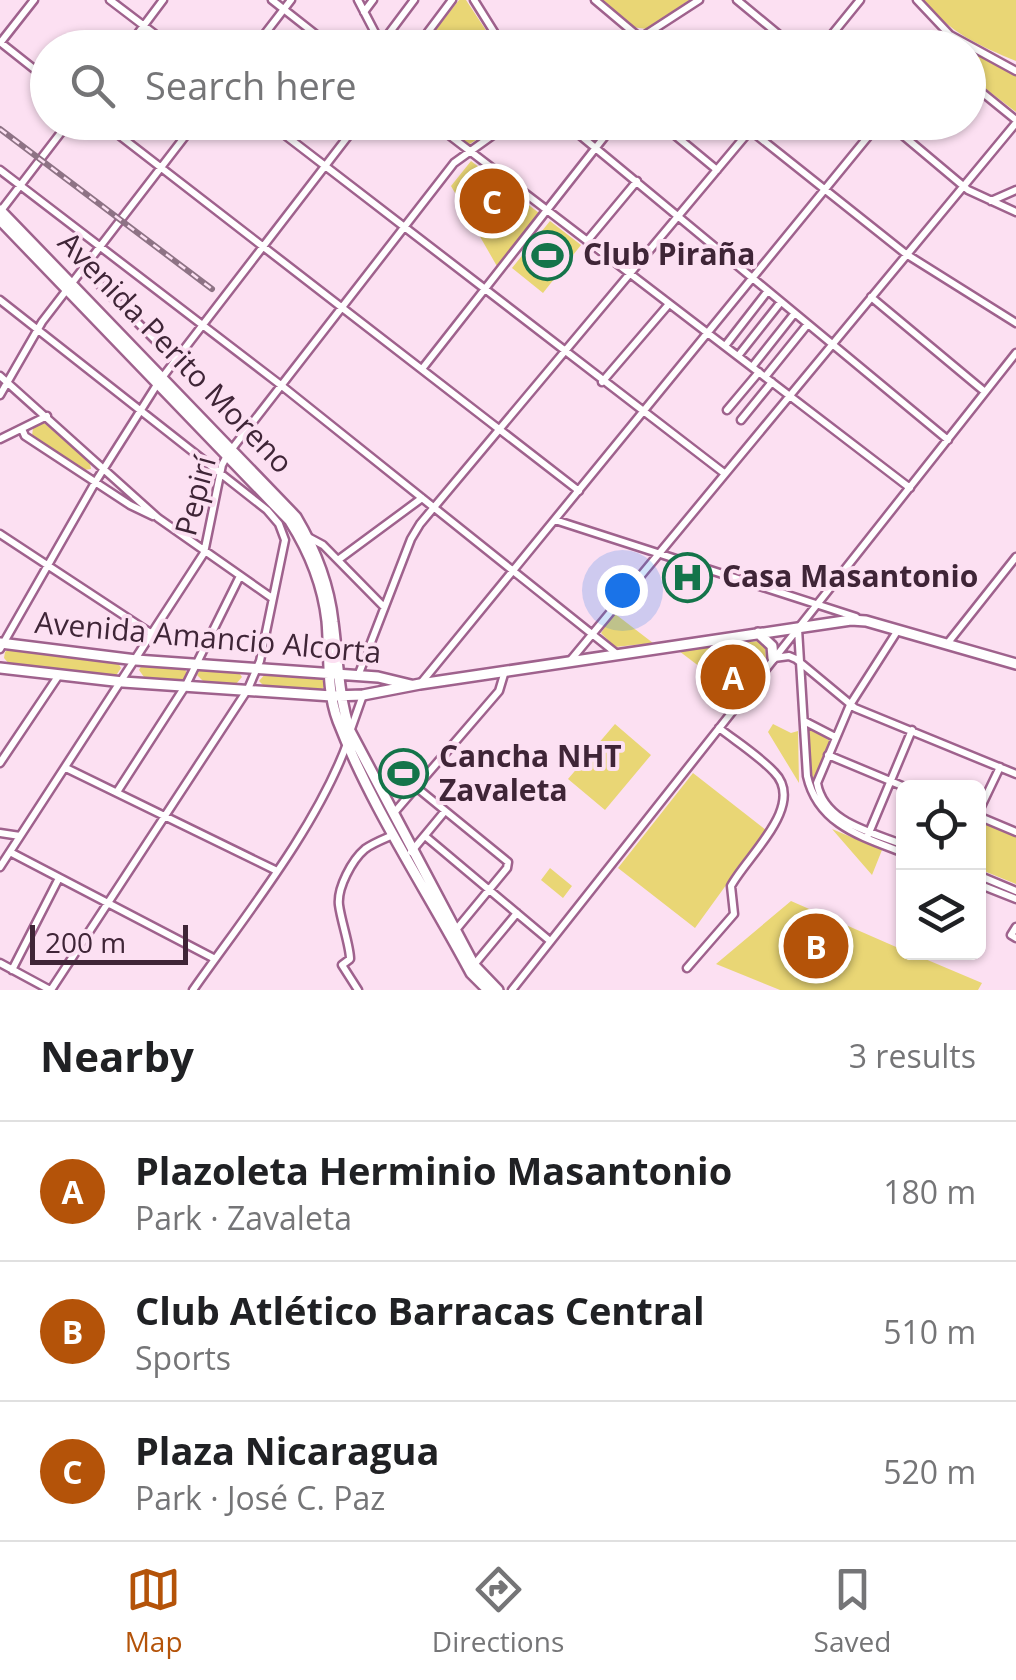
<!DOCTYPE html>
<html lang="en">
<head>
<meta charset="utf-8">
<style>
  :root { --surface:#fff; --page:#f2f2f2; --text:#202124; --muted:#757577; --line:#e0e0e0; --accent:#b45309 }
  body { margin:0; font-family:"Open Sans",sans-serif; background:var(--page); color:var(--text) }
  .controls { position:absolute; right:30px; bottom:30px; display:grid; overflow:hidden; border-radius:15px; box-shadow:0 2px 8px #0004 }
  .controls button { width:90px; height:90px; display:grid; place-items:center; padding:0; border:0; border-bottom:2px solid var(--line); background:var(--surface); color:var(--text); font:50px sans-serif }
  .scale { position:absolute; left:30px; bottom:25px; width:158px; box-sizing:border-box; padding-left:10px; border:5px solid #3f2537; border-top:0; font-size:28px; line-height:35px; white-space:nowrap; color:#3f2537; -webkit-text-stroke:8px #fce0f2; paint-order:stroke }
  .you { position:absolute; left:622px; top:590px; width:35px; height:35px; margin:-25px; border:8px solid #fff; border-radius:50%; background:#1a73e8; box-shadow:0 0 0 15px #1a73e833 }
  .badge { display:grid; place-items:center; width:65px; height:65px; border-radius:50%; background:var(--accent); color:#fff; font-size:32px; font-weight:700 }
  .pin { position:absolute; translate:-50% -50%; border:5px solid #fff; box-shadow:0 2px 10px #0006 }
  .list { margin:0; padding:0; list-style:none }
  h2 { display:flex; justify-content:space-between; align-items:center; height:130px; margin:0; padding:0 40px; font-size:42px }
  h2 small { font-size:32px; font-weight:400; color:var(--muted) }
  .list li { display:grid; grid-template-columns:65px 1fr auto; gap:30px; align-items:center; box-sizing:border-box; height:140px; padding:0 40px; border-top:2px solid var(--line) }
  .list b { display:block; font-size:38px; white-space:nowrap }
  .list p { margin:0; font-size:32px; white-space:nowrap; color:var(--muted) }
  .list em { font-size:32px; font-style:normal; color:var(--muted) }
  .icon { flex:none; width:55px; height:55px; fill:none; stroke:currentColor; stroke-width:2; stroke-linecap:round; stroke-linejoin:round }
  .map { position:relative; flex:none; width:1016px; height:990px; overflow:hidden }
  .search { position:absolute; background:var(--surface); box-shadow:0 2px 8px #0004; left:30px; right:30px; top:30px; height:110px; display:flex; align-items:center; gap:25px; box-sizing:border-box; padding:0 35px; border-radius:55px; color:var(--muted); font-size:38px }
  .sheet { height:550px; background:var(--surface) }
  nav { display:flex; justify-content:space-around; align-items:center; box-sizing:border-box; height:140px; border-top:2px solid var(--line); background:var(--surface); font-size:28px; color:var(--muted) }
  nav a { display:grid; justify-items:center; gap:5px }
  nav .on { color:var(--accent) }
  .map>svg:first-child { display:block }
  .green { fill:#e9d675 }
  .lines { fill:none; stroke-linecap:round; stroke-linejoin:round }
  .minor-casing { stroke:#9f628d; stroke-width:11 }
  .major-casing { stroke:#9f628d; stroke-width:14 }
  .minor { stroke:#fff; stroke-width:6 }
  .major { stroke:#fff; stroke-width:9 }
  .rail-casing { stroke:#8e7385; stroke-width:6 }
  .rail { stroke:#fce0f2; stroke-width:2.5; stroke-dasharray:8; stroke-linecap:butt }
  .labels { text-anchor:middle; stroke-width:8; stroke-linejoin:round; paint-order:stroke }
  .poi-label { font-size:30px; font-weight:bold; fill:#3f2537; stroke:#fce0f2; text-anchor:start }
  .street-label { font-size:30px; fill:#3f2537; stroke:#fce0f2 }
</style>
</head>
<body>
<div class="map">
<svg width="1016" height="990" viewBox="0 0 1016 990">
  <rect width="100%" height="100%" fill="#fce0f2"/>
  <path class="green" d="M459,0H466L497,47H422Z
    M600,0H689L647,29L631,27Z
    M924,0H1016V61C980,46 948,32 924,0Z
    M968,49L1016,76V112L969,76Z
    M439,123H503L468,145Z
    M471,161L543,216L498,268L451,186Z
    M550,221L581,245L543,293L512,268Z
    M43,422L90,463L91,469L84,470L32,436L33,428Z
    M614,613L653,643L615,647L601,633Z
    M759,641L765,647L766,659L737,695L679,651Z
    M10,648L117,661L121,668L115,677L10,665L4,658L5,652Z
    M143,663L183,667L188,674L183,680L144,677L139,670Z
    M201,668L237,670L242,677L236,684L203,681L197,675Z
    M266,673L321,678L326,685L320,691L265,687L259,681Z
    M615,724L651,755L605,810L568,779Z
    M773,724L791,733L798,731L799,783L768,732Z
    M812,729L830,741L813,787L836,820L859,832C810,808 811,779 808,730Z
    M400,757L422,775L408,791L387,773Z
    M693,773L766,830L695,928L618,868Z
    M987,824L1016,836V884L979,869V830L980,826Z
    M832,829L882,850L872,875Z
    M550,868L572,886L563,898L541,880Z
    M791,901L903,950L904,952L911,953L982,983L978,990H780L716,964Z"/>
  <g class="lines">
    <defs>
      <path id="minor" d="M110,0L173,48
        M272,0L333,48
        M358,0L383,48
        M474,0L504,48
        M595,0L652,48
        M737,0L795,48
        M917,0L950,35L1016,71
        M364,12L373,0
        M0,42L48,80
        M1,42L34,0
        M381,44L414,0
        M127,48L163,0
        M254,48L291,0
        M416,48L452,0
        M625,48L699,0
        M821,48L860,0
        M939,48L950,35
        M968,81L1016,120
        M102,122L579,491
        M268,122L724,473
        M432,122L910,488
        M564,122L948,440
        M659,122L717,170
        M740,122L906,254L1016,323
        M887,122L968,190L1016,212
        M0,170L282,386L617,654
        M991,201L1016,190
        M0,212L69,122
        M587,241L637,181
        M83,268L175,360
        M871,297L985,392
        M0,300L267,510L279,524L285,540L260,661L248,689L51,990
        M725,346L767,292
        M738,356L780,303
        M752,367L794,314
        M422,369L616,122
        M0,376L158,518L272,598
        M765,377L807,325
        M602,382L669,304
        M0,395L42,322L196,122
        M727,410L759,372
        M741,420L772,382
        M22,429L25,436L130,505L153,516
        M0,439L47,416
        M555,520L856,617
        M0,534L152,634
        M308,537L323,545L384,607
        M338,560L422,498
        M798,629L807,776C818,825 863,837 904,853
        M898,630L850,705L817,783C824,823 872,832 904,845
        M947,644L1016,557
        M0,649L96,481L158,383L359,122
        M774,658L789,656L796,659L855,708L1016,774
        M570,661L1016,123
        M358,676L411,539L420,524L757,122
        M421,683L880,122
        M804,721L835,737
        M351,729L363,695
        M828,755L907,788
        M0,763L59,675
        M66,768L275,870
        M416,787L508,862L507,868L455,931
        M117,792L186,685L240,576
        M978,813L1000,767
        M393,814L499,691L505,671
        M978,816L1016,832
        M0,833L20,836
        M868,835L912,730
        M425,836L550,941
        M10,852L215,959
        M411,852L445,811
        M0,867L204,553L222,465L228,454L454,163L511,122
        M978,875L1016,891
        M978,884L1016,899
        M1016,927L1011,935L1016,938
        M0,963L50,990
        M473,966L517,913
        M687,968L734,914L731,886C747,856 807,805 774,772C758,755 737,742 719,728
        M12,970L59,878
        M193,990C245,916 317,827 348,741
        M358,990L342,965L350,959C350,946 341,921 339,905C337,888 352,860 365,849C373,843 384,839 393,835
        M512,990L1016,353"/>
      <path id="major" d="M0,210L296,517C315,549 329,585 333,622C338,659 338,695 350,731L474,965L498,990
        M0,220L290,521C309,551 323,585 327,621C330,654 326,689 338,721C372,809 427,890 471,973L488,990
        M758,633L772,646L773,658
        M0,643L136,660L378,677L411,685
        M0,668L123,682L332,696L363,695L420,684L851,620L866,621L1016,664"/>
    </defs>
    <use href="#minor" class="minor-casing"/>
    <use href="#major" class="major-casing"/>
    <use href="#minor" class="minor"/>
    <use href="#major" class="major"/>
    <defs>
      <path id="rail" d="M0,129L212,289"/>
    </defs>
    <use href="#rail" class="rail-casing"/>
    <use href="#rail" class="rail"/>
  </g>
  <defs>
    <symbol id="stadium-ring" viewBox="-11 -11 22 22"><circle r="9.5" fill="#fce0f2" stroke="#14744a" stroke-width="1.5"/><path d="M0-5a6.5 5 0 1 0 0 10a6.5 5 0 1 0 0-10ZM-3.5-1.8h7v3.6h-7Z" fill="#14744a"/></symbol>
    <symbol id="hospital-ring" viewBox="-11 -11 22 22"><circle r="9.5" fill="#fce0f2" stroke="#14744a" stroke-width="1.5"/><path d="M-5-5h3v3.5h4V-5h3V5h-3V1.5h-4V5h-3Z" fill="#14744a"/></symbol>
  </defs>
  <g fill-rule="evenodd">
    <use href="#stadium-ring" x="520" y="228" width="55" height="55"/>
    <use href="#hospital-ring" x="660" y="550" width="55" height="55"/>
    <use href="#stadium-ring" x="376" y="746" width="55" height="55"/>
  </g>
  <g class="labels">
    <g class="poi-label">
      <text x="583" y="265">Club Piraña</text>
      <text x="722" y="587">Casa Masantonio</text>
      <text x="439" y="767">Cancha NHT<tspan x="439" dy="34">Zavaleta</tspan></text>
    </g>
    <g class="street-label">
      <text transform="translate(175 353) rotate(46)" y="10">Avenida Perito Moreno</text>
      <text transform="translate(196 496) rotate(-75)" y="10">Pepirí</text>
      <text transform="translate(208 638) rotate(5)" y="10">Avenida Amancio Alcorta</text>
    </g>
  </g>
</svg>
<div class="controls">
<button><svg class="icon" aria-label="locate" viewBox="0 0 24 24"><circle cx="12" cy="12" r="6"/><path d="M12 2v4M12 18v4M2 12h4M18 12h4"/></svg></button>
<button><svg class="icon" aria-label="layers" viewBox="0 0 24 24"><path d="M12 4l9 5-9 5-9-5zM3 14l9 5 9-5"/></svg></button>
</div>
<div class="scale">200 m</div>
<div class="you"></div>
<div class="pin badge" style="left:733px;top:677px">A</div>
<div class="pin badge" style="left:816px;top:946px">B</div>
<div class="pin badge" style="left:492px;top:201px">C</div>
<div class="search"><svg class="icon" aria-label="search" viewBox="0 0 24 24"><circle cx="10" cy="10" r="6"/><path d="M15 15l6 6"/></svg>Search here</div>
</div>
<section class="sheet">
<h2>Nearby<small>3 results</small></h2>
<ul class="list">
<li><span class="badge">A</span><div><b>Plazoleta Herminio Masantonio</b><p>Park · Zavaleta</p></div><em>180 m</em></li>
<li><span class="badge">B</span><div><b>Club Atlético Barracas Central</b><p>Sports</p></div><em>510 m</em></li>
<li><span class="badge">C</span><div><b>Plaza Nicaragua</b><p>Park · José C. Paz</p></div><em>520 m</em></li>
</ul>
</section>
<nav>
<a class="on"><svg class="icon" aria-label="map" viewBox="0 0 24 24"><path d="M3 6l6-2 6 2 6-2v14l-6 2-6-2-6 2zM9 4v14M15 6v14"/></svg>Map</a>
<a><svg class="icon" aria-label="directions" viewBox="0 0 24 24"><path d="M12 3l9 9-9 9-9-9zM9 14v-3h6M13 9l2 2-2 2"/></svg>Directions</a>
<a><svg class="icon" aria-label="saved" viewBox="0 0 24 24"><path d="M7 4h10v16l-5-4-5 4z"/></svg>Saved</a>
</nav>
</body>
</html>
